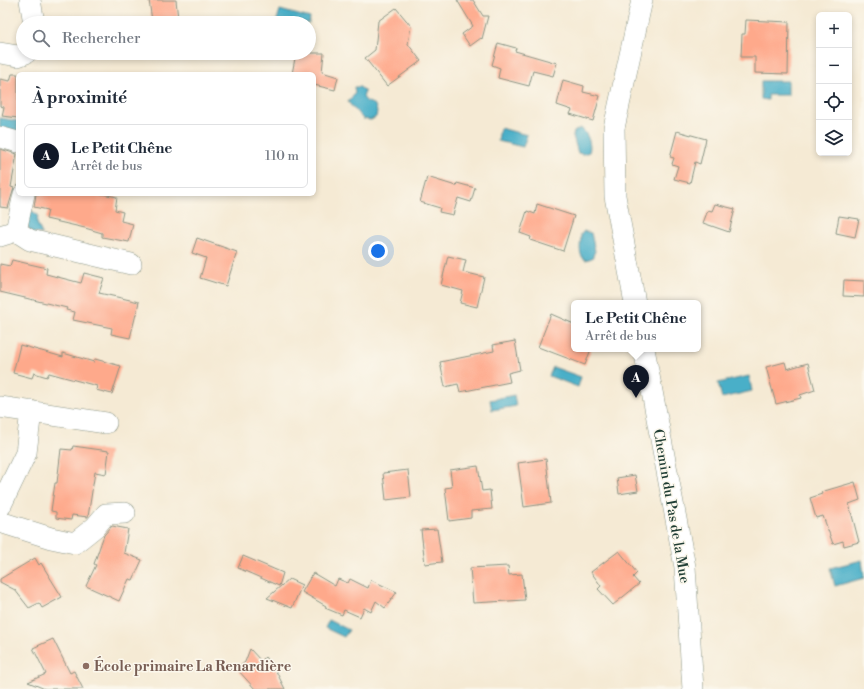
<!DOCTYPE html>
<html lang="fr">
<head>
<meta charset="utf-8">
<style>
  :root { --surface:#fff; --page:#f2f2f3; --text:#1f2937; --muted:#747a83; --line:#e0e1e3; --accent:#111827 }
  body { margin:0; font-family:"Libre Bodoni",serif; background:var(--page); color:var(--text) }
  .controls { position:absolute; right:12px; top:12px; display:grid; overflow:hidden; border-radius:6px; box-shadow:0 2px 6px #0003 }
  .controls button { width:36px; height:36px; display:grid; place-items:center; padding:0; border:0; border-bottom:1px solid var(--line); background:var(--surface); color:var(--text); font:20px sans-serif }
  .you { position:absolute; left:378px; top:251px; width:14px; height:14px; margin:-10px; border:3px solid #fff; border-radius:50%; background:#1a73e8; box-shadow:0 0 0 6px #1a73e833 }
  .badge { display:grid; place-items:center; width:26px; height:26px; border-radius:50%; background:var(--accent); color:#fff; font-size:13px; font-weight:700 }
  .pin { position:absolute; translate:-50% -33px; filter:drop-shadow(0 1px 2px #0008) }
  .pin::after { content:''; position:absolute; top:21px; width:14px; height:12px; background:inherit; clip-path:polygon(0 0,100% 0,50% 100%) }
  .popup { position:absolute; left:571px; top:300px; width:130px; height:52px; box-sizing:border-box; display:grid; place-content:center; border-radius:6px; background:var(--surface); filter:drop-shadow(0 1px 3px #0005); font-size:13px; white-space:nowrap; color:var(--muted) }
  .popup b { font-size:15px; color:var(--text) }
  .popup::after { content:''; position:absolute; left:50%; top:100%; margin-left:-8px; border:8px solid transparent; border-top-color:var(--surface) }
  .list { margin:0; padding:0; list-style:none }
  h2 { display:flex; justify-content:space-between; align-items:center; height:52px; margin:0; padding:0 16px; font-size:17px }
  h2 small { font-size:13px; font-weight:400; color:var(--muted) }
  .list li { display:grid; grid-template-columns:26px 1fr auto; gap:12px; align-items:center; box-sizing:border-box; height:64px; margin:0 8px 8px; padding:0 8px; border:1px solid var(--line); border-radius:6px }
  .list b { display:block; font-size:15px; white-space:nowrap }
  .list p { margin:0; font-size:13px; white-space:nowrap; color:var(--muted) }
  .list em { font-size:13px; font-style:normal; color:var(--muted) }
  .icon { flex:none; width:22px; height:22px; fill:none; stroke:currentColor; stroke-width:2; stroke-linecap:round; stroke-linejoin:round }
  .map { position:relative; flex:none; width:864px; height:689px; overflow:hidden }
  .search { position:absolute; background:var(--surface); box-shadow:0 2px 6px #0003; left:16px; top:16px; width:300px; height:44px; display:flex; align-items:center; gap:10px; box-sizing:border-box; padding:0 14px; border-radius:22px; color:var(--muted); font-size:15px }
  .panel { position:absolute; background:var(--surface); box-shadow:0 2px 6px #0003; left:16px; top:72px; width:300px; height:124px; border-radius:6px }
  .map>svg:first-child { display:block }
  .water { fill:#49afc8; stroke:#34767e }
  .building { fill:#fea98b }
  .lines { fill:none; stroke-linecap:round; stroke-linejoin:round }
  .street-casing { stroke:#8a9484; stroke-width:22 }
  .street { stroke:#fff; stroke-width:21 }
  .education-dot { fill:#8d6e63; stroke:#fbf7ec; stroke-width:1.5 }
  .labels { text-anchor:middle; stroke-width:3; stroke-linejoin:round; paint-order:stroke }
  .street-label { font-size:14px; fill:#1f3d34; stroke:#fbf7ec }
  .education-label { font-size:14px; font-weight:bold; fill:#785e54; stroke:#fbf7ec; text-anchor:start }
</style>
</head>
<body>
<div class="map">
<svg width="864" height="689" viewBox="0 0 864 689">
  <rect width="100%" height="100%" fill="#fbf7ec"/>
  <filter id="ink" filterUnits="userSpaceOnUse"><feTurbulence type="fractalNoise" baseFrequency=".025" numOctaves="2"/><feDisplacementMap in="SourceGraphic" scale="8" xChannelSelector="R" yChannelSelector="G"/><feConvolveMatrix kernelMatrix="1 2 1 2 8 2 1 2 1" color-interpolation-filters="sRGB"/></filter>
  <filter id="wash" filterUnits="userSpaceOnUse"><feTurbulence type="fractalNoise" baseFrequency=".012" numOctaves="4" result="noise"/><feDisplacementMap in="SourceGraphic" scale="16" xChannelSelector="R" yChannelSelector="G"/><feGaussianBlur stdDeviation="0.9" result="paint"/><feColorMatrix in="noise" values="0 0 0 0 0 0 0 0 0 0 0 0 0 0 0 0 0 1.4 0 .05"/><feComposite in="paint" operator="in"/></filter>
  <g filter="url(#wash)">
    <rect width="100%" height="100%" fill="#f5ead4"/>
    <path class="water" d="M280,10L310,18L309,23H276Z
      M761,81H788V95H768V100L761,99Z
      M354,87H360L365,92L363,97L366,101L375,105L377,112L376,117L371,120L363,119L348,102L355,93Z
      M0,118L18,121V132L0,129Z
      M500,128L527,135L523,147L498,141Z
      M580,128C587,131 592,145 589,152L583,154L578,153L573,136L574,132Z
      M32,211L38,215L37,223L42,234L31,233L27,225L29,213Z
      M584,231L591,233L595,251L592,258L586,260L583,258C578,252 581,242 581,234Z
      M553,367L581,377L578,387L549,376Z
      M749,376L752,391L722,398L718,383Z
      M514,395L516,406L492,410L490,400Z
      M862,560L864,578L835,586L830,568Z
      M329,620L349,630L344,637L325,628Z"/>
    <g id="blocks">
      <path class="building" d="M149,0H176L178,19L152,21Z
        M457,0H473L483,16H488L482,39L481,38L470,46L462,34L473,26Z
        M396,8L411,26L408,44L421,61L387,86L365,58L375,50L378,21Z
        M746,20L789,22L788,74L755,73V57H741L742,34H745Z
        M498,43L516,48L515,51L557,63L553,76L533,71L529,86L498,78L500,68L492,65Z
        M296,53H324L322,72L338,77L335,90L314,85V74H292Z
        M12,74H18V118L2,116L4,107L0,106V79L10,81Z
        M563,80L584,86L583,92L600,96L593,121L570,114L572,110L557,105Z
        M677,131L706,139L700,164L695,162L690,183L674,179L678,166L672,164L674,158L670,157Z
        M0,149L17,154L11,187L14,188L8,208L0,207Z
        M427,177L456,186L457,183L475,188L471,202L458,198L453,215L439,212L440,208L420,202Z
        M36,194H102L117,197L115,210L123,212L121,221L133,224L129,242L102,237V233L85,228L46,219L48,210L34,207Z
        M537,204L574,216L563,251L530,240L531,237L520,233L527,211L535,214Z
        M715,204L735,209L729,232L703,223L708,210L712,211Z
        M839,216L859,219L855,237L836,233Z
        M197,238L237,252L226,286L200,278L206,258L192,253Z
        M448,256L466,260L463,272L484,277L477,307L460,303L463,291L441,285Z
        M12,260L47,268L46,274L81,283L84,273L104,278L99,293L139,302L130,338L111,334L112,328L73,320L75,312L66,310L67,308L0,292V264L10,266Z
        M844,280L864,281V297L843,296Z
        M551,314L574,324V349H591L585,365L538,347Z
        M515,341L520,370L508,373L510,382L460,392L458,384L445,387L440,362L494,351L493,345Z
        M20,345L63,357V353L94,362L95,359L121,366L112,394L96,390L97,386L49,373L47,377L34,373L32,378L13,373Z
        M785,362L787,369L808,363L815,390L800,395L801,398L776,404L766,367Z
        M73,446L109,451L106,474L95,472L88,517L72,515L71,520L56,518V512L51,511L55,483H57L61,449L72,450Z
        M546,459L551,503L524,507L518,463Z
        M478,466L482,491L490,490L492,509L471,511V518L449,521L445,488L452,487L450,470Z
        M408,470L411,497L386,500L383,473Z
        M635,475L638,491L619,494L617,478Z
        M855,482L860,500L849,504L859,542L844,546L843,541L833,544L823,516L816,518L810,498L822,494L821,492Z
        M112,526L128,529L124,553L142,560L133,580L129,579L119,601L86,586L96,565L94,564L104,535Z
        M437,529L442,562L425,564L421,530Z
        M619,551L637,573L633,577L639,584L613,605L598,589L601,586L591,572Z
        M243,556L283,573L279,586L238,568Z
        M35,558L39,565L41,563L62,597L42,608L39,603L29,608L15,590L0,582V579Z
        M508,566L509,575L522,574L525,600L473,603L470,568Z
        M313,573L335,586L338,579L348,583L350,579L368,588L371,580L397,592L385,608L376,601L371,612L364,608L360,617L344,610L342,615L325,608L326,606L302,592Z
        M289,579L302,585L292,608L267,598Z
        M53,639L70,673L74,671L83,689H45L28,682L46,674L33,648Z
        M250,649L261,661L265,657L275,669L285,689H255L237,669L245,662Z"/>
    </g>
  </g>
  <g filter="url(#ink)">
    <use href="#blocks" fill-opacity="0" stroke="#8a9484" stroke-width="1"/>
    <g class="lines">
      <defs>
        <path id="street" d="M30,0L34,23
          M0,53L18,56L26,53
          M0,137L18,142
          M16,231L30,240L131,264
          M0,236L16,231L24,194
          M635,303L615,196L614,128L642,0
          M644,349L685,567L693,689
          M0,407L106,423
          M0,507L26,453L31,411
          M0,522L51,538L75,543L95,527L106,514L125,513"/>
      </defs>
      <use href="#street" class="street-casing"/>
      <use href="#street" class="street"/>
    </g>
  </g>
  <circle class="education-dot" cx="86" cy="666" r="4"/>
  <g class="labels">
    <g class="street-label">
      <text transform="translate(672 506) rotate(80)" y="5">Chemin du Pas de la Mue</text>
    </g>
    <g class="education-label">
      <text x="94" y="671">École primaire La Renardière</text>
    </g>
  </g>
</svg>
<div class="controls">
<button>+</button>
<button>−</button>
<button><svg class="icon" aria-label="locate" viewBox="0 0 24 24"><circle cx="12" cy="12" r="6"/><path d="M12 2v4M12 18v4M2 12h4M18 12h4"/></svg></button>
<button><svg class="icon" aria-label="layers" viewBox="0 0 24 24"><path d="M12 4l9 5-9 5-9-5zM3 14l9 5 9-5"/></svg></button>
</div>
<div class="you"></div>
<div class="pin badge" style="left:636px;top:398px">A</div>
<div class="popup"><b>Le Petit Chêne</b>Arrêt de bus</div>
<div class="search"><svg class="icon" aria-label="search" viewBox="0 0 24 24"><circle cx="10" cy="10" r="6"/><path d="M15 15l6 6"/></svg>Rechercher</div>
<section class="panel">
<h2>À proximité<small></small></h2>
<ul class="list">
<li><span class="badge">A</span><div><b>Le Petit Chêne</b><p>Arrêt de bus</p></div><em>110 m</em></li>
</ul>
</section>
</div>
</body>
</html>
